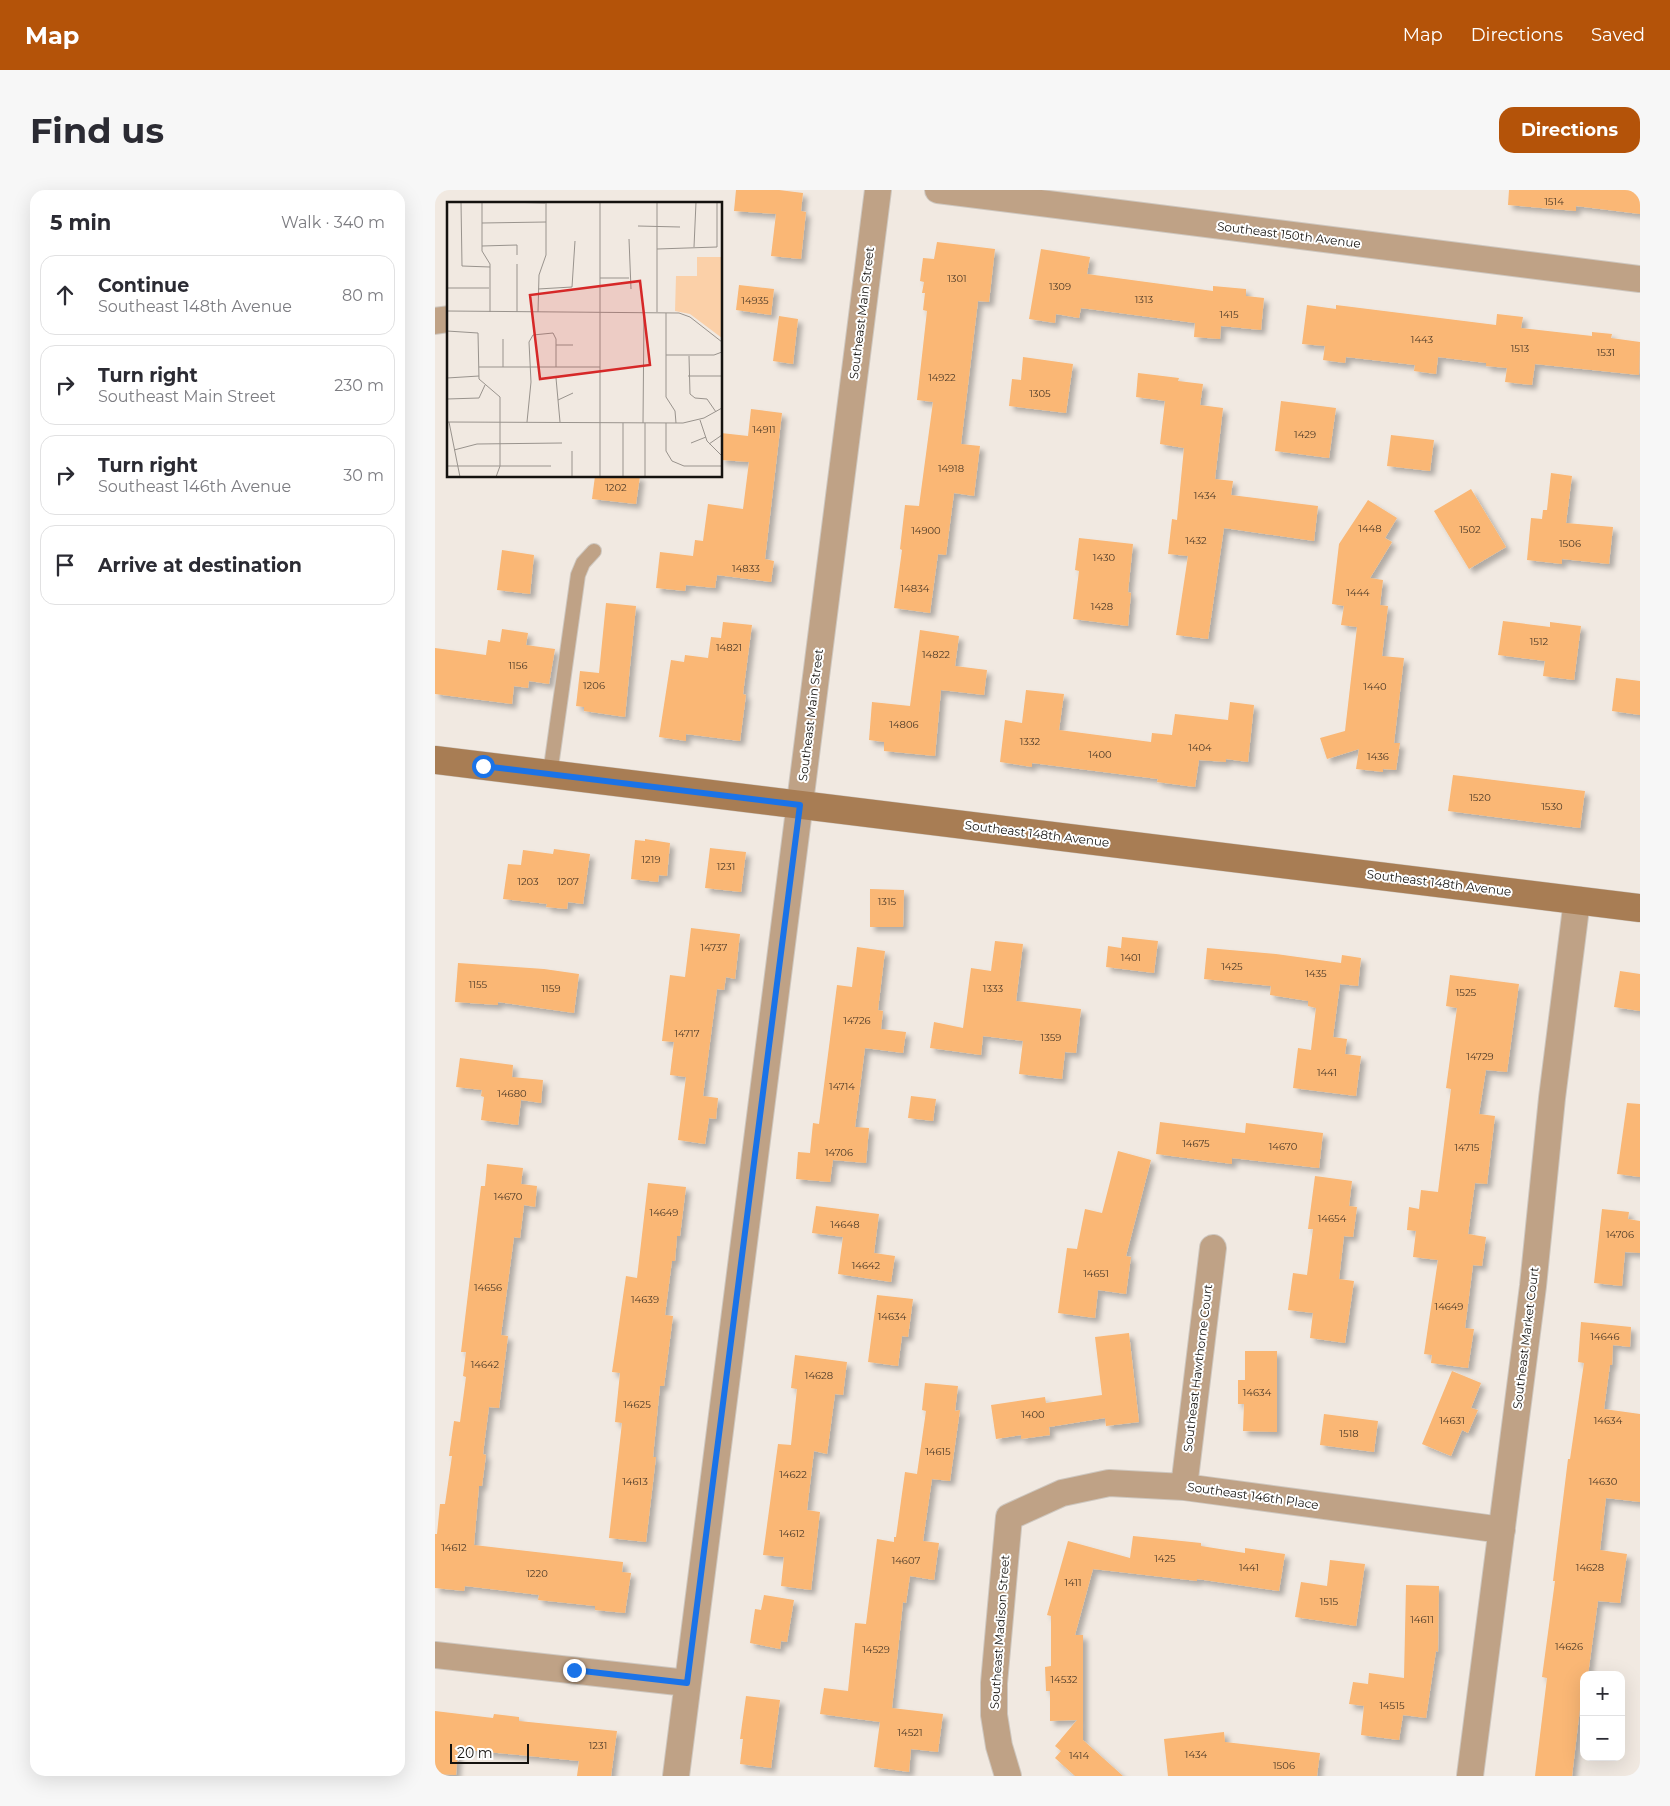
<!DOCTYPE html>
<html lang="en">
<head>
<meta charset="utf-8">
<style>
  :root { --surface:#fff; --page:#f7f7f7; --text:#2b2b33; --muted:#7c7c81; --line:#e1e1e2; --accent:#b45309 }
  body { margin:0; font-family:Montserrat,sans-serif; background:var(--page); color:var(--text) }
  .controls { position:absolute; right:15px; bottom:15px; display:grid; overflow:hidden; border-radius:10px; box-shadow:0 5px 20px #0002 }
  .controls button { width:45px; height:45px; display:grid; place-items:center; padding:0; border:0; border-bottom:1px solid var(--line); background:var(--surface); color:var(--text); font:25px sans-serif }
  .scale { position:absolute; left:15px; bottom:12px; width:79px; box-sizing:border-box; padding-left:5px; border:2px solid #14120f; border-top:0; font-size:14px; line-height:18px; white-space:nowrap; color:#14120f; -webkit-text-stroke:4px #fff; paint-order:stroke }
  .stop { position:absolute; width:15px; height:15px; margin:-11px; border:4px solid #1a73e8; border-radius:50%; background:#fff }
  .stop.end { background:#1a73e8; border-color:#fff; box-shadow:0 1px 5px #0008 }
  .list { margin:0; padding:0; list-style:none }
  h2 { display:flex; justify-content:space-between; align-items:center; height:65px; margin:0; padding:0 20px; font-size:21px }
  h2 small { font-size:16px; font-weight:400; color:var(--muted) }
  .list li { display:grid; grid-template-columns:32px 1fr auto; gap:15px; align-items:center; box-sizing:border-box; height:80px; margin:0 10px 10px; padding:0 10px; border:1px solid var(--line); border-radius:15px }
  .list b { display:block; font-size:19px; white-space:nowrap }
  .list p { margin:0; font-size:16px; white-space:nowrap; color:var(--muted) }
  .list em { font-size:16px; font-style:normal; color:var(--muted) }
  .icon { flex:none; width:28px; height:28px; fill:none; stroke:currentColor; stroke-width:2; stroke-linecap:round; stroke-linejoin:round }
  .map { position:relative; flex:none; width:1205px; height:1586px; overflow:hidden; border-radius:15px }
  header { display:flex; align-items:center; gap:30px; box-sizing:border-box; height:70px; padding:0 25px; background:var(--accent); color:#fff }
  header strong { font-size:24px }
  nav { display:flex; gap:28px; margin-inline-start:auto; font-size:18px }
  .intro { display:flex; align-items:center; justify-content:space-between; box-sizing:border-box; height:120px; padding:0 30px }
  h1 { margin:0; font-size:35px }
  .button { padding:12px 22px; border-radius:15px; background:var(--accent); color:#fff; font-size:18px; font-weight:700 }
  main { display:flex; gap:30px; padding:0 30px }
  aside { flex:1; background:var(--surface); border-radius:15px; box-shadow:0 5px 20px #0002 }
  .map>svg:first-child { display:block }
  .building { fill:#fab774; filter:url(#shadow) }
  .lines { fill:none; stroke-linecap:round; stroke-linejoin:round }
  .lane-casing { stroke:#cec7bf; stroke-width:16 }
  .street-casing { stroke:#cec7bf; stroke-width:28 }
  .secondary-casing { stroke:#cec7bf; stroke-width:29 }
  .lane { stroke:#bfa286; stroke-width:14 }
  .street { stroke:#bfa286; stroke-width:26 }
  .secondary { stroke:#a87d54; stroke-width:28 }
  .route { stroke:#1a73e8; stroke-width:6 }
  .labels { text-anchor:middle; stroke-width:4; stroke-linejoin:round; paint-order:stroke }
  .number-label { font-size:10px; fill:#4e3b28 }
  .street-label { font-size:12px; fill:#14120f; stroke:#fff }
  .inset-road { fill:none; stroke:#99938d; stroke-width:1 }
  .view { fill:#d62828; fill-opacity:0.15; stroke:#d62828; stroke-width:2.5 }
  .inset-edge { fill:none; stroke:#14120f; stroke-width:2.5 }
</style>
</head>
<body>
<header>
<strong>Map</strong>
<nav><a>Map</a><a>Directions</a><a>Saved</a></nav>
</header>
<div class="intro"><h1>Find us</h1><a class="button">Directions</a></div>
<main>
<aside>
<h2>5 min<small>Walk · 340 m</small></h2>
<ul class="list">
<li><svg class="icon" aria-label="ahead" viewBox="0 0 24 24"><path d="M12 20V5M6 11l6-6 6 6"/></svg><div><b>Continue</b><p>Southeast 148th Avenue</p></div><em>80 m</em></li>
<li><svg class="icon" aria-label="right" viewBox="0 0 24 24"><path d="M7 20v-9h11M14 6l5 5-5 5"/></svg><div><b>Turn right</b><p>Southeast Main Street</p></div><em>230 m</em></li>
<li><svg class="icon" aria-label="right" viewBox="0 0 24 24"><path d="M7 20v-9h11M14 6l5 5-5 5"/></svg><div><b>Turn right</b><p>Southeast 146th Avenue</p></div><em>30 m</em></li>
<li><svg class="icon" aria-label="arrive" viewBox="0 0 24 24"><path d="M6 21V4h12l-3 4 3 4H6"/></svg><div><b>Arrive at destination</b></div></li>
</ul>
</aside>
<div class="map">
<svg width="1205" height="1586" viewBox="0 0 1205 1586">
  <defs>
    <filter id="shadow"><feDropShadow dx="4.5" dy="4.5" stdDeviation="2.5" flood-color="#0004"/></filter>
  </defs>
  <rect width="100%" height="100%" fill="#f1e9e1"/>
  <path class="building" d="M301,0H344L368,3L366,21L371,22L366,69L336,66L341,24L299,21Z
    M1074,0H1205V24L1141,16V21L1073,15Z
    M502,52L560,59L554,112L543,111L526,254L545,256L539,306L519,303L511,365L503,364L495,423L459,418L467,360L465,359L470,315L484,316L498,212L482,210L492,121L488,120L490,103H487L489,92L485,91L488,68L499,69Z
    M606,59L655,67L652,84L778,101V96L811,99V106L829,108L826,140L786,136L785,149L759,147L760,133L646,118L644,128L621,124L620,133L594,129Z
    M304,95L339,99L336,125L301,120Z
    M872,115L901,119V115L1061,135L1062,124L1088,127L1086,138L1157,146V142L1177,144L1176,148L1205,152L1204,185L1100,174L1097,195L1070,192L1072,178L1051,176V173L1003,167L1001,184L979,181L980,175L911,167L910,173L888,170L890,156L867,154Z
    M344,126L363,129L358,174L338,171Z
    M588,167L638,174L631,223L574,216L577,189L586,190Z
    M703,183L744,188L743,191L768,194L765,215L788,218L780,289L798,291L796,305L883,316L879,351L789,338L773,449L741,445L753,366L733,364L737,329L742,330L749,258L725,254L730,211L701,207Z
    M846,211L901,218L894,268L840,261Z
    M316,219L347,223L330,369L339,371L336,392L282,385L280,398L251,395L250,401L221,398L225,362L258,366L260,350L268,351L273,314L308,319L314,272L286,270V243L313,246Z
    M956,245L999,250L995,281L952,276Z
    M1116,283L1137,286L1131,333L1178,337L1174,374L1127,369V374L1092,370L1096,328L1107,329L1108,320H1112Z
    M160,286H205L201,314L157,309Z
    M1036,299L1071,357L1034,379L999,321Z
    M933,310L962,328L950,348L957,352L935,388L948,390L945,415L953,416L947,466L969,468L959,553H965L961,580L948,579V582L921,579L924,559L892,569L885,548L910,541L922,437L906,435L909,416L897,414L904,354Z
    M644,348L698,354L693,402L696,403L693,436L638,429L644,381L640,380Z
    M67,360L99,365L95,404L62,400Z
    M171,413L201,416L190,527L149,521V517L141,516L145,481L164,483Z
    M1068,431L1115,437V432L1146,436L1139,490L1108,486L1110,471L1063,465Z
    M288,432L317,435L308,504L311,505L305,551L251,544V551L224,547L236,470L249,472L250,465L273,468L276,447L286,448Z
    M67,439L93,443L91,455L120,459L114,494L94,491L93,498L79,496L77,514L0,504V458L51,465L53,450L65,452Z
    M485,440L524,446L520,476L552,480L549,505L506,500L500,566L449,561V552L434,550L437,512L475,516Z
    M1181,488L1205,491V525L1177,521Z
    M591,500L629,504L624,540L716,552L717,543L737,545L740,524L793,530L795,512L819,515L813,572L791,569V572L764,570L760,597L722,592L723,589L597,573V577L565,572L570,530L587,533Z
    M1018,585L1150,601L1145,638L1013,621Z
    M210,649L235,653L232,686L224,685L223,692L196,689L200,650L210,651Z
    M275,658L311,662L306,702L270,698Z
    M119,659L155,664L148,714L133,712L132,719L111,717L112,714L68,709L73,674L86,675L88,660L118,664Z
    M435,699L469,700L468,737H435Z
    M256,738L305,744L300,789L291,787L289,800L282,799L268,906L283,908L281,929L274,928L270,954L243,950L251,887L235,885L239,852L227,851L235,785L250,787Z
    M687,747L723,751L719,783L671,777L673,756L686,758Z
    M560,751L588,754L581,811L646,819L641,863L630,862L627,889L584,884L588,851L548,846L546,865L495,858L499,832L528,838L536,778L556,781Z
    M422,757L450,761L443,820L448,821L446,839L471,842L468,863L430,858L420,937L434,938L431,973L398,970L395,992L361,989L363,962L375,963L378,933L384,934L402,795L417,797Z
    M772,758L841,764L906,773L907,765L926,768L923,796L905,794L898,847L912,849L910,864L926,866L921,906L858,898L863,858L876,860L881,818L873,816V811L835,805L836,796L769,789Z
    M23,773L109,779L144,784L139,823L63,812V815L20,812Z
    M1185,781L1205,784V821L1179,817Z
    M1015,785L1084,794L1072,882L1051,880L1044,924L1060,926L1052,994L1040,993L1033,1044L1051,1047L1047,1076L1038,1075L1030,1138L1039,1139L1033,1178L996,1173L997,1165L989,1164L1003,1070L978,1067L981,1041L972,1040L974,1017L984,1019L986,1000L1003,1002L1016,899L1011,898L1022,818L1011,816Z
    M25,868L78,875L77,887L108,890L106,913L86,910L83,935L46,930L49,907L46,906L47,900L21,897Z
    M476,906L501,909L498,931L473,928Z
    M1192,913L1205,914V987L1182,984Z
    M725,932L810,943L811,933L888,943L884,978L797,968V974L721,964Z
    M683,961L716,970L691,1066L696,1067L691,1104L663,1100L660,1128L623,1123L632,1058L642,1059L650,1019L667,1023Z
    M52,974L88,978L86,994L102,996L100,1017L89,1015L85,1048L79,1047L66,1145L73,1146L64,1218L54,1217L48,1264L51,1265L47,1296H44L39,1355L188,1372L187,1382L196,1383L190,1423L160,1420V1416L103,1410L104,1405L30,1396L29,1401L0,1398V1344H2L5,1314H10L17,1266H14L19,1231L25,1232L31,1187L28,1186L31,1162H26L46,996H50Z
    M880,986L917,991L914,1016L922,1017L918,1047L909,1046L904,1089L919,1091L910,1153L875,1148L878,1123L853,1120L858,1083L872,1085L878,1039H873Z
    M213,993L251,997L245,1046H242L240,1071H237L230,1125L238,1126L229,1196H225L218,1267H221L211,1352L174,1348L187,1233L180,1232L185,1183L177,1182L191,1086L202,1088Z
    M381,1016L444,1024L439,1063L460,1066L456,1092L403,1084L408,1047L377,1043Z
    M1167,1019L1194,1022L1193,1029L1205,1031V1063L1190,1062L1187,1096L1159,1093Z
    M442,1105L478,1109L473,1147L467,1146L463,1176L433,1172Z
    M1146,1132L1196,1137L1195,1157L1178,1155L1177,1175H1175L1169,1219L1205,1224V1312L1171,1308L1165,1360L1192,1364L1185,1413L1163,1411L1153,1485H1149L1137,1586H1100L1112,1488L1107,1487L1120,1391H1118L1133,1269H1135L1149,1173L1143,1172Z
    M694,1143L704,1232L671,1236L670,1228L614,1237L615,1245L586,1249V1245L561,1249L556,1215L610,1207L611,1213L667,1205L660,1147Z
    M810,1161H842V1242L808,1241L809,1214H803V1190H810Z
    M360,1165L412,1172L408,1205L400,1204L392,1264L379,1261L372,1320L385,1322L376,1400L346,1396L349,1367L328,1365L343,1254L356,1255L362,1199L356,1198Z
    M1017,1181L1046,1193L1036,1218L1043,1220L1033,1243L1027,1240L1016,1266L987,1254Z
    M490,1193L523,1196L520,1221L525,1220L515,1291L497,1289L488,1351L504,1353L499,1390L475,1386L471,1413L468,1412L457,1518L508,1524L503,1562L476,1559L474,1582L439,1577L445,1532L385,1524L389,1498L413,1501L420,1433L431,1434L442,1349L459,1352V1347H461L470,1282L482,1284L491,1221L487,1220Z
    M889,1224L943,1231L939,1262L885,1255Z
    M698,1346L766,1353V1356L810,1363V1358L850,1364L844,1401L762,1389V1391L658,1379L640,1445H648V1550L688,1586H640L620,1568L626,1561L620,1556L642,1530L615,1531V1501H611L610,1477L616,1476V1426L612,1425L633,1351L695,1368Z
    M895,1370L930,1374L921,1436L860,1427L866,1392L892,1396Z
    M971,1395L1004,1396L1003,1462L1001,1461L991,1528L968,1525L964,1550L926,1545L929,1516L914,1514L918,1492L933,1494L934,1483L969,1488Z
    M329,1405L359,1410L352,1452L346,1451L345,1459L315,1453L320,1419L326,1420Z
    M311,1506L345,1510L336,1578L305,1574L308,1549H305Z
    M0,1521L58,1528L59,1524L84,1527V1531L182,1541L176,1586H142L144,1571L23,1559L21,1585L0,1584Z
    M789,1542L790,1552L885,1563L882,1586H733L729,1549Z"/>
  <g class="lines">
    <defs>
      <path id="lane" d="M115,584L143,385L148,373L159,361"/>
      <path id="street" d="M503,0L1205,89
        M0,131L14,129
        M749,1297L778,1058
        M0,1465L252,1493
        M241,1586L443,0
        M573,1586L564,1556L559,1525V1493L574,1327L627,1303L674,1293L749,1297L1067,1340
        M1035,1586L1098,1096L1117,908L1142,710"/>
      <path id="secondary" d="M0,570L1205,718"/>
    </defs>
    <use href="#lane" class="lane-casing"/>
    <use href="#street" class="street-casing"/>
    <use href="#secondary" class="secondary-casing"/>
    <use href="#lane" class="lane"/>
    <use href="#street" class="street"/>
    <use href="#secondary" class="secondary"/>
  </g>
  <g class="lines">
    <path class="route" d="M48,576L365,615L252,1493L139,1480"/>
  </g>
  <g class="labels">
    <g class="number-label">
      <text x="1119" y="15">1514</text>
      <text x="522" y="92">1301</text>
      <text x="625" y="100">1309</text>
      <text x="709" y="113">1313</text>
      <text x="320" y="114">14935</text>
      <text x="794" y="128">1415</text>
      <text x="987" y="153">1443</text>
      <text x="1085" y="162">1513</text>
      <text x="1171" y="166">1531</text>
      <text x="507" y="191">14922</text>
      <text x="605" y="207">1305</text>
      <text x="329" y="243">14911</text>
      <text x="870" y="248">1429</text>
      <text x="516" y="282">14918</text>
      <text x="181" y="301">1202</text>
      <text x="770" y="309">1434</text>
      <text x="935" y="342">1448</text>
      <text x="1035" y="343">1502</text>
      <text x="491" y="344">14900</text>
      <text x="761" y="354">1432</text>
      <text x="1135" y="357">1506</text>
      <text x="669" y="371">1430</text>
      <text x="311" y="382">14833</text>
      <text x="480" y="402">14834</text>
      <text x="923" y="406">1444</text>
      <text x="667" y="420">1428</text>
      <text x="1104" y="455">1512</text>
      <text x="294" y="461">14821</text>
      <text x="501" y="468">14822</text>
      <text x="83" y="479">1156</text>
      <text x="159" y="499">1206</text>
      <text x="940" y="500">1440</text>
      <text x="469" y="538">14806</text>
      <text x="595" y="555">1332</text>
      <text x="765" y="561">1404</text>
      <text x="665" y="568">1400</text>
      <text x="943" y="570">1436</text>
      <text x="1045" y="611">1520</text>
      <text x="1117" y="620">1530</text>
      <text x="216" y="673">1219</text>
      <text x="291" y="680">1231</text>
      <text x="93" y="695">1203</text>
      <text x="133" y="695">1207</text>
      <text x="452" y="715">1315</text>
      <text x="279" y="761">14737</text>
      <text x="696" y="771">1401</text>
      <text x="797" y="780">1425</text>
      <text x="881" y="787">1435</text>
      <text x="43" y="798">1155</text>
      <text x="116" y="802">1159</text>
      <text x="558" y="802">1333</text>
      <text x="1031" y="806">1525</text>
      <text x="422" y="834">14726</text>
      <text x="252" y="847">14717</text>
      <text x="616" y="851">1359</text>
      <text x="1045" y="870">14729</text>
      <text x="892" y="886">1441</text>
      <text x="407" y="900">14714</text>
      <text x="77" y="907">14680</text>
      <text x="761" y="957">14675</text>
      <text x="848" y="960">14670</text>
      <text x="1032" y="961">14715</text>
      <text x="404" y="966">14706</text>
      <text x="73" y="1010">14670</text>
      <text x="229" y="1026">14649</text>
      <text x="897" y="1032">14654</text>
      <text x="410" y="1038">14648</text>
      <text x="1185" y="1048">14706</text>
      <text x="431" y="1079">14642</text>
      <text x="661" y="1087">14651</text>
      <text x="53" y="1101">14656</text>
      <text x="210" y="1113">14639</text>
      <text x="1014" y="1120">14649</text>
      <text x="457" y="1130">14634</text>
      <text x="1170" y="1150">14646</text>
      <text x="50" y="1178">14642</text>
      <text x="384" y="1189">14628</text>
      <text x="822" y="1206">14634</text>
      <text x="202" y="1218">14625</text>
      <text x="598" y="1228">1400</text>
      <text x="1017" y="1234">14631</text>
      <text x="1173" y="1234">14634</text>
      <text x="914" y="1247">1518</text>
      <text x="503" y="1265">14615</text>
      <text x="358" y="1288">14622</text>
      <text x="200" y="1295">14613</text>
      <text x="1168" y="1295">14630</text>
      <text x="357" y="1347">14612</text>
      <text x="19" y="1361">14612</text>
      <text x="730" y="1372">1425</text>
      <text x="471" y="1374">14607</text>
      <text x="814" y="1381">1441</text>
      <text x="1155" y="1381">14628</text>
      <text x="102" y="1387">1220</text>
      <text x="638" y="1396">1411</text>
      <text x="894" y="1415">1515</text>
      <text x="987" y="1433">14611</text>
      <text x="1134" y="1460">14626</text>
      <text x="441" y="1463">14529</text>
      <text x="629" y="1493">14532</text>
      <text x="957" y="1519">14515</text>
      <text x="475" y="1546">14521</text>
      <text x="163" y="1559">1231</text>
      <text x="761" y="1568">1434</text>
      <text x="644" y="1569">1414</text>
      <text x="849" y="1579">1506</text>
    </g>
    <g class="street-label">
      <text transform="translate(854 45) rotate(7)" y="4">Southeast 150th Avenue</text>
      <text transform="translate(427 123) rotate(-83)" y="4">Southeast Main Street</text>
      <text transform="translate(376 525) rotate(-83)" y="4">Southeast Main Street</text>
      <text transform="translate(602 644) rotate(7)" y="4">Southeast 148th Avenue</text>
      <text transform="translate(1004 693) rotate(7)" y="4">Southeast 148th Avenue</text>
      <text transform="translate(1091 1148) rotate(-83)" y="4">Southeast Market Court</text>
      <text transform="translate(763 1178) rotate(-83)" y="4">Southeast Hawthorne Court</text>
      <text transform="translate(818 1306) rotate(8)" y="4">Southeast 146th Place</text>
      <text transform="translate(565 1442) rotate(-86)" y="4">Southeast Madison Street</text>
    </g>
  </g>
  <g transform="translate(12 12)">
    <rect width="275" height="275" fill="#f1e9e1"/>
    <path d="M250,55H275V136L243,112L228,109L229,74H250Z" fill="#fbd0a8"/>
    <path class="inset-road" d="M14,0L15,64L43,65M35,0V49L43,62V110M57,0L98,1M35,21L99,20M191,24L233,25M182,37L184,87M35,44L70,43V53M247,45L249,0M210,47L270,45V0M70,62V110M153,76H182M0,86H42M91,87L125,85L128,39M0,109L232,111L243,115L275,140M91,110L92,73L99,53V0M210,110V0M219,111V195L228,209L229,221M0,129L31,131L32,177L53,195V264L49,275M56,137V165M109,143H126M219,153H267L275,150M242,154L243,192L248,196L260,197L269,210M32,165H153M241,174H275M0,176L32,174M109,176L113,220M0,197L32,196L38,183M111,198L126,191M253,218L260,239L275,254M0,220L236,221L257,216L275,206M2,220L13,275M80,220L84,180L82,140L86,133L106,131L109,137V165M196,221L197,110M219,221V249L225,259L237,264H275M244,241L259,235M262,242L275,233M7,248L30,242L115,241M0,264H104M125,275V249M153,275V0M176,275V221M198,275V221"/>
    <path class="view" d="M193,79L203,163L93,177L83,93Z"/>
    <rect width="275" height="275" class="inset-edge"/>
  </g>
</svg>
<div class="controls">
<button>+</button>
<button>−</button>
</div>
<div class="scale">20 m</div>
<div class="stop" style="left:48px;top:576px"></div>
<div class="stop end" style="left:139px;top:1480px"></div>
</div>
</main>
</body>
</html>
